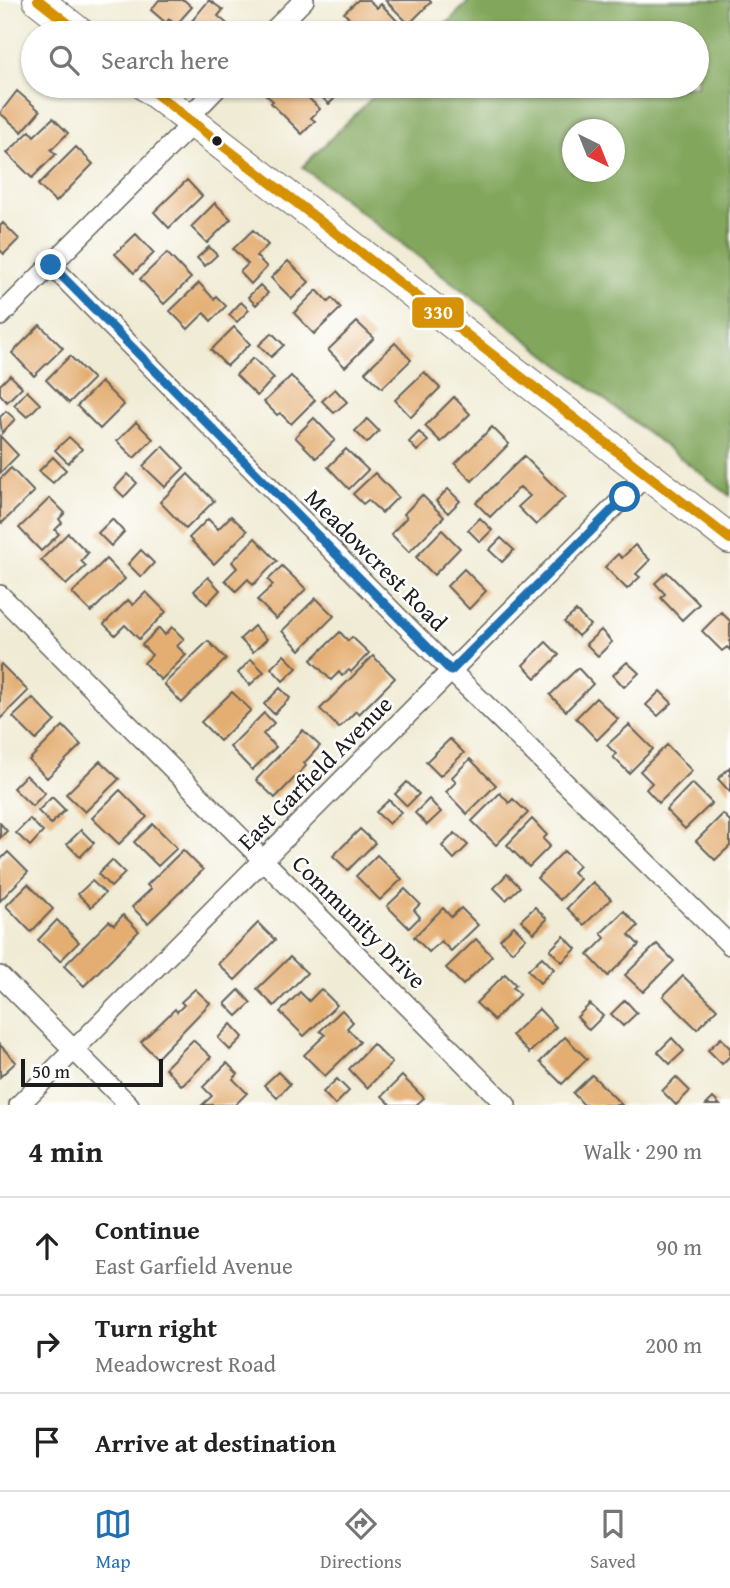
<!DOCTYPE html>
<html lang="en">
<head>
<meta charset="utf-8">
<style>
  :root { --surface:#fff; --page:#f2f2f2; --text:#222; --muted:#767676; --line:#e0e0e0; --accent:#1f6fb2 }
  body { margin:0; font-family:"Gentium Book Plus",serif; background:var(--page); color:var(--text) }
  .compass { position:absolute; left:562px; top:119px; width:63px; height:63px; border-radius:50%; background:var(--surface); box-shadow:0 2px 5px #0004; rotate:137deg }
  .scale { position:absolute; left:21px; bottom:18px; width:142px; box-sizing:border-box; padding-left:7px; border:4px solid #1c1c1c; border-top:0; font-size:19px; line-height:24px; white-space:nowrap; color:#1c1c1c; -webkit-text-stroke:5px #fff; paint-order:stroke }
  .stop { position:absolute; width:21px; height:21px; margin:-16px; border:5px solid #1f6fb2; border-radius:50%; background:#fff }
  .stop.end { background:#1f6fb2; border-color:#fff; box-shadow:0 2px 7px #0008 }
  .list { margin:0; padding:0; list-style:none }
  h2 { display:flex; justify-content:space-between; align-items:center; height:91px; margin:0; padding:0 28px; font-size:30px }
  h2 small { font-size:23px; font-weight:400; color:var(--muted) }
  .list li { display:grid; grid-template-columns:46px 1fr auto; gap:21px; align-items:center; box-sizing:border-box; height:98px; padding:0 28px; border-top:2px solid var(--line) }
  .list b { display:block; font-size:26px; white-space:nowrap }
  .list p { margin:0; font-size:23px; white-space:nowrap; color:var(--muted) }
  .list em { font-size:23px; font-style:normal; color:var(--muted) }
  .icon { flex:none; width:38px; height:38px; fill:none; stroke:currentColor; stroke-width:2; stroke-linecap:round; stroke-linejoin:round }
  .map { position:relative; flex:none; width:730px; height:1105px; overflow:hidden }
  .search { position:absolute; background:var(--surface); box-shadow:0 2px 5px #0004; left:21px; right:21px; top:21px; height:77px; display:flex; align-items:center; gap:18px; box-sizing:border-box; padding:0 24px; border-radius:38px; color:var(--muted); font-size:26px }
  .sheet { height:385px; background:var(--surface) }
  nav { display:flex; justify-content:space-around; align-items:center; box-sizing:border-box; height:98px; border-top:2px solid var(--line); background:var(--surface); font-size:19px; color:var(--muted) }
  nav a { display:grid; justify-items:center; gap:4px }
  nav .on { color:var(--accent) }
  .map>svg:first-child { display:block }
  .forest { fill:#81a65b; stroke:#4e613c; stroke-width:2; fill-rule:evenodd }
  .building { fill:#e4ae72 }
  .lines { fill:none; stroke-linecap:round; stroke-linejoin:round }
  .street-casing { stroke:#66645c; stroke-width:22 }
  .primary-casing { stroke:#66645c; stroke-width:32 }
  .street { stroke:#fff; stroke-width:19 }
  .primary { stroke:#fff; stroke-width:30 }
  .bus-1-casing { stroke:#fff; stroke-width:16 }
  .bus-1 { stroke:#d69104; stroke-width:10 }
  .route { stroke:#1f6fb2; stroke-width:9 }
  .bus-dot { fill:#1c1c1c; stroke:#fff; stroke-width:2.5 }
  .labels { text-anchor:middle; stroke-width:5; stroke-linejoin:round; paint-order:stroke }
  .street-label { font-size:24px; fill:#1c1c1c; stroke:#fff }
  .line-badge { stroke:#fff; stroke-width:2.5 }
  .badge-label { font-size:19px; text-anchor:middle; font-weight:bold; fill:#fff }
</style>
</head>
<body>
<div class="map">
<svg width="730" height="1105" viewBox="0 0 730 1105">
  <rect width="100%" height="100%" fill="#fff"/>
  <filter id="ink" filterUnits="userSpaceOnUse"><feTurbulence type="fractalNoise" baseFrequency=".0143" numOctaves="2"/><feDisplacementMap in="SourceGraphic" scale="14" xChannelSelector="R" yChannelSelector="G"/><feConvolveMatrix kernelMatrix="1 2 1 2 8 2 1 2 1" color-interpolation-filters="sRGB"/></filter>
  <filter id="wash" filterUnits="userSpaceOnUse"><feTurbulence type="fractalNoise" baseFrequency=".00686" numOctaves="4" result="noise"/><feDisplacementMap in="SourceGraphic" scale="28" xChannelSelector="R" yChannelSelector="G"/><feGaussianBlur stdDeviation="1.57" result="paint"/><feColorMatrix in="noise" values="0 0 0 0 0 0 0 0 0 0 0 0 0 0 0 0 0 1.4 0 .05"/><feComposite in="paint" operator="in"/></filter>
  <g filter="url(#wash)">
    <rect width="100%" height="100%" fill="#f0ebd4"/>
    <path class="forest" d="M470,0H730V496L302,167L384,86H697V33H437ZM572,130H614V172H572Z"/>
    <g id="blocks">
      <path class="building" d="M159,0H184L192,7L176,25L169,19L166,23L151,10Z
        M209,0L223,10L218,16L231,27L226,33H192L186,28Z
        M358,0H369L377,8L381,4L403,27L396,33H364L344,13Z
        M385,0H429L431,2L409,24Z
        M339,22L350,33H328Z
        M273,86H296L320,109L311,118L315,121L302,134L271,103L273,101L265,94Z
        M310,86H347L329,104Z
        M17,91L40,111L22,132L0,113Z
        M53,118L68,133L51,150L56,154L32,178L7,153L30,131L34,136Z
        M76,147L93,164L56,202L38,185Z
        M187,180L202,196L169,228L154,212Z
        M215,203L231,219L207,243L191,227Z
        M3,223L19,239L4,254L0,250V226Z
        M253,230L268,245L256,256L267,267L251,284L240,272L248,264L233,249Z
        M136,234L154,253L134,273L115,254Z
        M209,247L217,255L205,266L197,258Z
        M167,253L191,278L164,304L140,279Z
        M288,261L309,282L292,299L271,278Z
        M199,283L214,299L216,296L226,306L211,321L204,313L188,329L170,311Z
        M260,285L268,293L256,305L248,297Z
        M317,290L328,302L332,298L341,308L314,334L294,313Z
        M241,302L249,310L237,322L229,315Z
        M357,322L374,338L345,367L328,350Z
        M40,325L63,348L34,376L12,353Z
        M234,327L250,344L227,366L211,350Z
        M272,333L284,345L271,357L259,345Z
        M395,343L411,360L382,388L365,372Z
        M70,356L93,379L69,403L46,380Z
        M253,358L274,378L257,396L236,375Z
        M424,372L440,388L411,417L395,400Z
        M10,375L22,387L7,402L0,394V385Z
        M291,376L315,400L291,424L280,413L277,415L264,402Z
        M101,382L124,405L100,429L77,406Z
        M335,389L347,402L334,413L322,401Z
        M27,391L40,404L27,417L14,405Z
        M454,397L470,414L441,442L425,426Z
        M6,411L15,419L2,433L0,417Z
        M314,418L335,440L316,458L295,437Z
        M367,419L379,431L367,443L355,431Z
        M136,422L153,439L134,458L117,441Z
        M492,427L509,444L472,481L455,464Z
        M419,432L428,441L417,451L409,442Z
        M0,436L18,455L0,473Z
        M69,437L82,449L68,463L55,450Z
        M163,446L184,468L165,487L143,466Z
        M346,449L368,470L349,489L328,467Z
        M524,456L565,497L536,525L518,507L530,496L520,487L490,517L476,503Z
        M53,457L66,470L53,483L39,471Z
        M11,468L34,492L2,523L0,521V479Z
        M375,473L398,497L382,513L368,500L363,504L353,494Z
        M128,474L137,483L124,497L115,488Z
        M188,474L214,501L186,529L160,502Z
        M448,489L460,501L448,513L436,501Z
        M422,495L444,517L409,552L391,534L407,517L404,514Z
        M50,498L65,513L59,519L62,523L55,530L59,534L41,551L19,528Z
        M231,516L247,531L214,564L189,538L208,519L218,529Z
        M480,518L492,530L480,542L468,530Z
        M112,519L124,532L111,546L98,533Z
        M442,530L460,548L434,575L416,557Z
        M68,533L88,553L81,561L86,566L66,585L41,560Z
        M255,538L277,561L253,585L248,579L236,591L225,580L237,568L232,562Z
        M501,538L514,550L502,562L489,550Z
        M635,545L650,560L636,574L640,577L627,589L605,567L618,554L622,558Z
        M141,550L154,563L141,577L128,564Z
        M106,559L125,579L91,612L72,593Z
        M282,566L306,589L276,619L257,600L273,585L268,580Z
        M464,569L486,591L469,609L447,586Z
        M667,572L699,604L682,620L661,598L665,594L655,583Z
        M208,577L220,590L207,604L194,591Z
        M146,592L166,612L139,639L125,625L115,635L104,624L128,600L133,605Z
        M316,598L334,616L300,650L282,631Z
        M576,611L590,625L578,636L564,622Z
        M721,612L730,621V650L727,647L722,651L702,631Z
        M254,626L267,639L253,652L240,639Z
        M172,627L184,639L177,646L186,655L161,680L144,663L152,655L142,645L159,628L165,635Z
        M601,630L612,642L598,656L586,644Z
        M340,632L348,641L352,637L369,653L351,672L349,670L342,676L339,672L331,680L311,660Z
        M208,641L226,659L182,703L164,684Z
        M546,642L559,655L536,678L523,665Z
        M284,655L297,668L283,681L271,668Z
        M373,656L395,678L359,714L356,711L339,728L320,709Z
        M251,659L264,672L250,685L238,673Z
        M627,662L639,673L624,687L613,675Z
        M1,664L28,691L0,719V666Z
        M578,668L593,684L566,711L550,695Z
        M280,688L290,698L274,714L264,704Z
        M660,691L672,703L658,716L646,705Z
        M232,692L251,710L220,741L201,722Z
        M33,698L55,721L36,740L13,717Z
        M596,698L618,719L597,740L576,718Z
        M264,713L274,723L263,734L276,747L252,770L230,747Z
        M629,725L653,749L629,773L613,757L616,754L607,745Z
        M63,726L81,745L47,778L29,760Z
        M303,730L320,746L304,763L306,766L275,798L256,780Z
        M450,739L464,753L440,776L426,762Z
        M667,745L692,771L659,803L646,789L652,783L640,771Z
        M470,759L496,785L467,814L446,792L456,782L452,777Z
        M100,761L119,779L85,812L66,794Z
        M730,767V792L718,779Z
        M26,775L45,793L32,806L13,788Z
        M407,782L419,794L407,806L395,794Z
        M692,783L712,803L685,829L666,810Z
        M120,790L147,817L119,844L92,818Z
        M500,793L509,803L513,799L528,813L496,845L472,821Z
        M52,797L65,810L51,824L38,811Z
        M429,799L441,812L427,825L415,813Z
        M389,800L401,812L389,824L376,812Z
        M723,814L730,821V846L715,860L696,841Z
        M30,819L43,832L30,846L16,833Z
        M532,819L547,835L543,839L550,846L529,867L507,845Z
        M0,823L7,831L0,838Z
        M153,824L177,848L158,866L134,842Z
        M360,829L375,843L348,870L333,856Z
        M81,830L94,843L80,857L67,844Z
        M455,833L468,845L454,859L442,846Z
        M183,850L203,870L148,923L132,907L151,889L147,885Z
        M564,851L579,866L573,872L580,879L560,900L537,878Z
        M8,852L28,872L0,901V860Z
        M377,855L402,879L380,900L356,876Z
        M112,860L125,873L111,887L98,874Z
        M507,874L520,887L506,900L494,888Z
        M92,881L105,893L91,907L78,894Z
        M593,882L611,899L584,925L567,908Z
        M28,884L53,909L31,932L6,906Z
        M405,889L420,904L414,910L420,917L409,928L387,906Z
        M535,907L547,919L534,933L521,920Z
        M443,908L451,917L461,908L478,925L451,951L441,941L429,952L414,937Z
        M624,911L638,926L629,935L639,945L608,976L588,955L605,938L601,933Z
        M123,915L139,931L84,986L64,966L109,921L114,925Z
        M57,920L79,942L60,961L38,940Z
        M258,923L275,940L235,980L218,964Z
        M514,926L526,938L512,952L500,939Z
        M564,936L576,949L562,962L550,950Z
        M476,939L492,956L463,985L446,968Z
        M657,944L674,961L643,992L625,975Z
        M290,957L307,973L274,1006L257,989Z
        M542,957L554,969L540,983L528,970Z
        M505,974L516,985L513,988L520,994L494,1020L476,1003Z
        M683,976L717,1009L697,1029L663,996Z
        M195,989L210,1003L157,1058L141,1042L175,1009L177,1012L184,1005L181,1002Z
        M321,989L337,1005L304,1036L280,1012L300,992L309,1001Z
        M239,990L251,1003L237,1016L225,1004Z
        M625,1000L637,1013L623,1026L611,1014Z
        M590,1004L603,1016L589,1030L577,1017Z
        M539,1009L556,1027L529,1053L512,1035Z
        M342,1010L353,1022L347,1028L360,1042L325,1076L304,1055L325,1035L320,1031Z
        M231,1024L243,1037L230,1050L218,1038Z
        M565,1037L587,1059L562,1084L540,1062Z
        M672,1038L684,1051L670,1064L658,1052Z
        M721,1038L730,1048V1056L722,1064L708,1050Z
        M193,1040L211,1057L182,1086L165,1068Z
        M373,1044L392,1063L367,1088L349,1069Z
        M0,1045L16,1062L0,1077Z
        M227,1063L238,1074L233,1079L247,1093L235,1105H202L212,1096L203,1087Z
        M278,1072L290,1084L277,1098L264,1085Z
        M592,1075L622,1105H584L573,1093Z
        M402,1076L424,1098L416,1105H391L382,1096Z
        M676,1077L690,1091L676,1105L662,1091Z
        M337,1079L349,1091L335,1105L323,1092Z
        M713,1098L720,1105H706Z"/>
    </g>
  </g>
  <g filter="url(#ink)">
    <use href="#blocks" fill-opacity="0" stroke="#66645c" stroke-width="2"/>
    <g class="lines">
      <defs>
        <path id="street" d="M271,33L304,0
          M187,119L219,86
          M51,265L451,671L730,945
          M0,316L193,123
          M0,595L506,1105
          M0,976L129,1105
          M19,1105L646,475"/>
        <path id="primary" d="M38,0L80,33
          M146,86L730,539"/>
      </defs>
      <use href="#street" class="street-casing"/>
      <use href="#primary" class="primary-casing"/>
      <use href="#street" class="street"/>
      <use href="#primary" class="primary"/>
      <defs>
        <path id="bus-1" d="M38,0L80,33
          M146,86L730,539"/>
      </defs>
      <use href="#bus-1" class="bus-1-casing"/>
      <use href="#bus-1" class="bus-1"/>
    </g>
  </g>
  <g class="lines" filter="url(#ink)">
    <path class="route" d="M51,265L451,671L625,497"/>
  </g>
  <circle class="bus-dot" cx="217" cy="141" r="6"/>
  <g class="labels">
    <g class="street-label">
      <text transform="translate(376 560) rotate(45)" y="8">Meadowcrest Road</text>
      <text transform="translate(315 773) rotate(-45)" y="8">East Garfield Avenue</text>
      <text transform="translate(359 922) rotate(45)" y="8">Community Drive</text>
    </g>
  </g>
  <rect class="line-badge" x="411" y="296" width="54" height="33" rx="7" fill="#d69104"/>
  <g class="badge-label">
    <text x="438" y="319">330</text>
  </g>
</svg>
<svg class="compass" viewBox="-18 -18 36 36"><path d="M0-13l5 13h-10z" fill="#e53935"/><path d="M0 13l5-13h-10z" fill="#767676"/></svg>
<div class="scale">50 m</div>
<div class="stop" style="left:625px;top:497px"></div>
<div class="stop end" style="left:51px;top:265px"></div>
<div class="search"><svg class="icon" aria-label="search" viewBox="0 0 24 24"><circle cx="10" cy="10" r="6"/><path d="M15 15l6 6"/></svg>Search here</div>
</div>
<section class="sheet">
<h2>4 min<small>Walk · 290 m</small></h2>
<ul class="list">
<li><svg class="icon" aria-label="ahead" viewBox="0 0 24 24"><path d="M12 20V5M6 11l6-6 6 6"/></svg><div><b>Continue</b><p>East Garfield Avenue</p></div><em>90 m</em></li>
<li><svg class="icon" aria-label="right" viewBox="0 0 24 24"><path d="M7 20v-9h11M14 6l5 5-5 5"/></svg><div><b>Turn right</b><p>Meadowcrest Road</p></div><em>200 m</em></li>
<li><svg class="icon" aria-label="arrive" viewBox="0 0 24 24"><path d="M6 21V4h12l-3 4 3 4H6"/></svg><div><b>Arrive at destination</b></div></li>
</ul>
</section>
<nav>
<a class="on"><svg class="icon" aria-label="map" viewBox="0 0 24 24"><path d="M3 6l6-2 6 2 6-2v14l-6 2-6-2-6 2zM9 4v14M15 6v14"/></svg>Map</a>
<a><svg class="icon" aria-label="directions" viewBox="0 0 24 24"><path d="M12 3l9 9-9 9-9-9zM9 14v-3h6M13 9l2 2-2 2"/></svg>Directions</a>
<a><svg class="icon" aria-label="saved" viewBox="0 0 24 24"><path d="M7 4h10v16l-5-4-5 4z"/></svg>Saved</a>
</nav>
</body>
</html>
